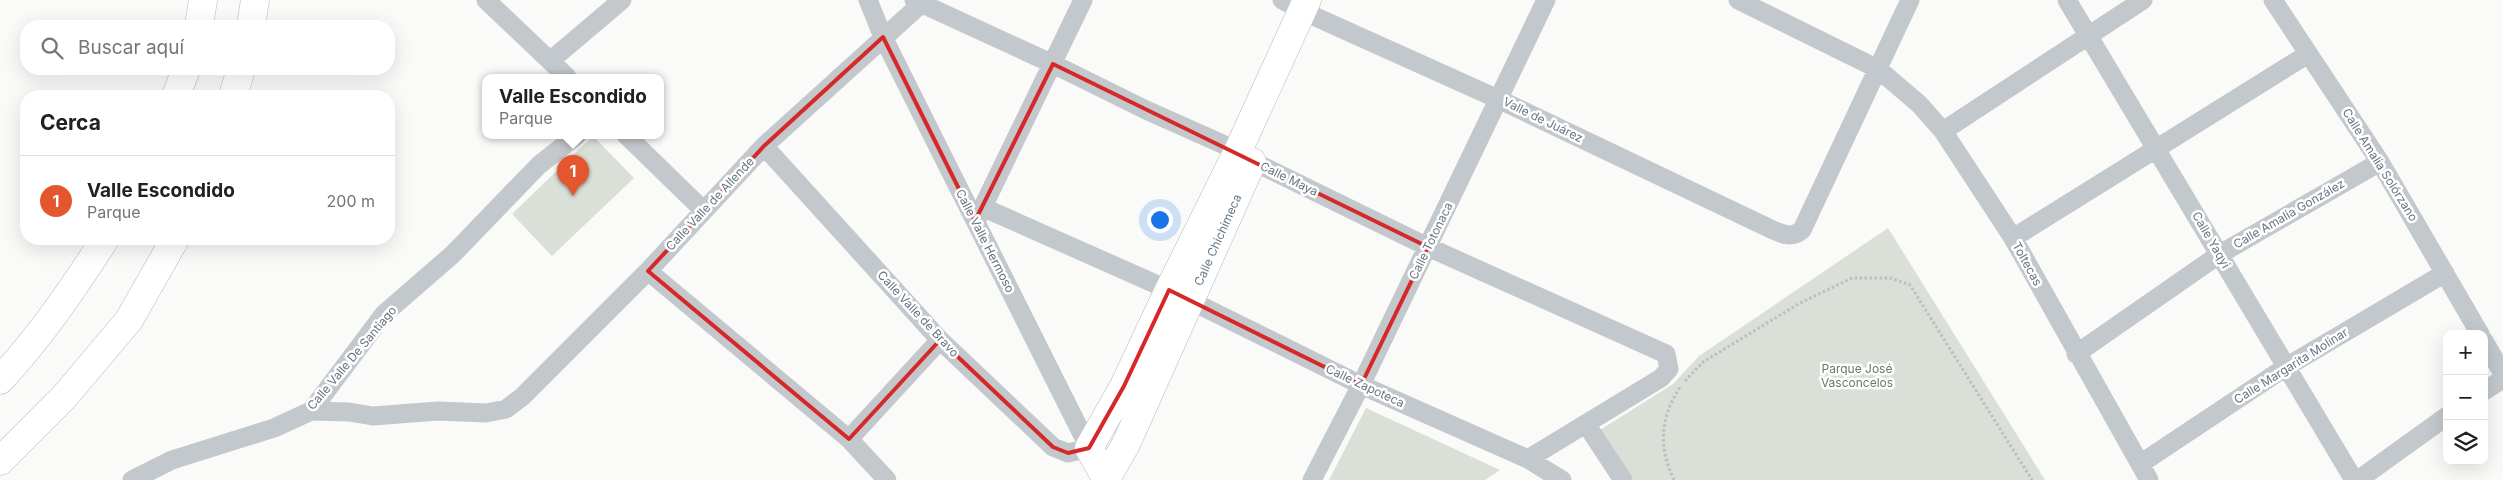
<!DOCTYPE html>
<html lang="es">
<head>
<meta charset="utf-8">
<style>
  :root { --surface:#fff; --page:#f2f2f2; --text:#202124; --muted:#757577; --line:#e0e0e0; --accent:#e4572e }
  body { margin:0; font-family:Inter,sans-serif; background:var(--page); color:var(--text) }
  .controls { position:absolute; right:15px; bottom:15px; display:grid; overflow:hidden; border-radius:10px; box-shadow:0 5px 20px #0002 }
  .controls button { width:45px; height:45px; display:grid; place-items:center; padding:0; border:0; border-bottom:1px solid var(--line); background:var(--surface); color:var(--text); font:25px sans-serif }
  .you { position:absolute; left:1159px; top:219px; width:18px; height:18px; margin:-12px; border:4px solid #fff; border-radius:50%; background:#1a73e8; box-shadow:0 0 0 8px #1a73e833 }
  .badge { display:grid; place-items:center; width:32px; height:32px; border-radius:50%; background:var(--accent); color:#fff; font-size:16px; font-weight:700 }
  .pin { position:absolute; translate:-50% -41px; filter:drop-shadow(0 1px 2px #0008) }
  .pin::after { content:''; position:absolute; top:26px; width:18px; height:15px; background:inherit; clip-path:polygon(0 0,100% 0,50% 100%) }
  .popup { position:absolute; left:482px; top:74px; width:182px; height:65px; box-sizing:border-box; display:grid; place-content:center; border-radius:10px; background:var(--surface); filter:drop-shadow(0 1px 4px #0005); font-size:16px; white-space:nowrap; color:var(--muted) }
  .popup b { font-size:19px; color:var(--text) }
  .popup::after { content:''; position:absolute; left:50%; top:100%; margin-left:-10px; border:10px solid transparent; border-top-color:var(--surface) }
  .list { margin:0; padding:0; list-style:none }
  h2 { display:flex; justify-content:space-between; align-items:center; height:65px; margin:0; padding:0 20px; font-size:21px }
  h2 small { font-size:16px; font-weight:400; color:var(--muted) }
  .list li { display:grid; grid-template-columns:32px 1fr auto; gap:15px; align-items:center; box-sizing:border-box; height:90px; padding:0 20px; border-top:1px solid var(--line) }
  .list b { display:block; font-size:19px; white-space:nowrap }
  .list p { margin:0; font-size:16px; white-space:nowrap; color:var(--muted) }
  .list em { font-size:16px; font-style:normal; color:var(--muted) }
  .icon { flex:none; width:28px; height:28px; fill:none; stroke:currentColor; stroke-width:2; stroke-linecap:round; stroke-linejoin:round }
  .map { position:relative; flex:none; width:2503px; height:480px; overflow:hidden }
  .search { position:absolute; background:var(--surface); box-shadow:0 5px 20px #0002; left:20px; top:20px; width:375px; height:55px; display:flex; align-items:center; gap:12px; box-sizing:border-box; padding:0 18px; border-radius:20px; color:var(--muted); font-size:19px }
  .panel { position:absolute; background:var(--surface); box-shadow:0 5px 20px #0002; left:20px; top:90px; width:375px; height:155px; border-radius:20px }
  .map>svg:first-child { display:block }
  .green { fill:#dadfd7 }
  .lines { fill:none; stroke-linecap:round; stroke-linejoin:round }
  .secondary-casing { stroke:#b3babf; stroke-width:29 }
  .trunk-casing { stroke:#b4b9bd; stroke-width:29 }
  .path { stroke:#bbbfc2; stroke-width:3; stroke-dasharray:2.5 2.5; stroke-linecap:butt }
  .minor { stroke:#c3c8cc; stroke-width:19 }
  .secondary { stroke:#fff; stroke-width:28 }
  .trunk { stroke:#fff; stroke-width:28 }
  .marked { fill:none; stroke:#d62828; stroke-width:4; stroke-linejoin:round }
  .labels { text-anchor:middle; stroke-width:5; stroke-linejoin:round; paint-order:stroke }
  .street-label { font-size:12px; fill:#657683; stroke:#fff }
  .park-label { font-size:12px; fill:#687a64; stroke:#fff }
</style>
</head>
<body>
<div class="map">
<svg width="2503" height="480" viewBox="0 0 2503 480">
  <rect width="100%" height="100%" fill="#fafaf8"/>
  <path class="green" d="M593,136L634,178L552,256L512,214Z
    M1888,228L2045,480H1631L1600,430L1673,384L1699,356Z
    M1366,408L1500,470L1485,480H1329Z"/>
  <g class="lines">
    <defs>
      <path id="secondary" d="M1106,479L1126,444L1252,162
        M1107,480L1089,448L1124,386L1169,290L1238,151L1307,0"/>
      <path id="trunk" d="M199,26L203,0
        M251,26L255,0
        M176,96L186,69
        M233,96L241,69
        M0,380C40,337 73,289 105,239
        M0,461L65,396L129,320L175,239"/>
    </defs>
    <use href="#secondary" class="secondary-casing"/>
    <use href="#trunk" class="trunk-casing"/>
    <path class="path" d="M1685,381L1703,362L1800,303L1852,278H1890L1910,285L2032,480
      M1674,480C1658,446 1660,417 1681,386"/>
    <path class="minor" d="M486,0L567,77
      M914,0L1053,64L1146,110L1238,151L1252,161L1428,247L1666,354L1669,369L1661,378L1528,459
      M1282,0L1318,18L1498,99L1773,230C1784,235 1792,238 1802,230L1910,0
      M1738,0L1878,69L1919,104L1943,131L2013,238L2149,480
      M2067,0L2354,480
      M2273,0L2380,162L2480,334
      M550,61L622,0
      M1943,131L2143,0
      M626,135L703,210
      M764,146L940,340L1053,447L1068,453L1089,448L883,37L868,0
      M982,207L1169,290L1361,385L1528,459L1562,480
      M978,217L1083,0
      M2013,238L2308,54
      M648,271L849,439L887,480
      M2484,341L2503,374
      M2076,354L2220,254L2380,162
      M2484,391L2503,379
      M311,411L349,412L373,416L438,411L486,413L506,409L522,397L648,271L764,146L921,4
      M1586,424L1623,480
      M849,439L940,340
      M2140,464L2286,367L2445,273
      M132,480L172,460L274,428L311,411L384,314L453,254L539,165L577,135
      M1312,480L1361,385L1546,0
      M2358,480L2447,416"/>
    <use href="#secondary" class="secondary"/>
    <use href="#trunk" class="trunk"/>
  </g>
  <path class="marked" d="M883,37L975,221L1053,64L1428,247L1361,385L1169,290L1124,386L1089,448L1068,453L1053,447L940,340L849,439L648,271L764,146Z"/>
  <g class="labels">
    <g class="street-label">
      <text transform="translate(1543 120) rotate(26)" y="4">Valle de Juárez</text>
      <text transform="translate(2380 165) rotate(58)" y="4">Calle Amalia Solórzano</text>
      <text transform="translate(1289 179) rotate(26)" y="4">Calle Maya</text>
      <text transform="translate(710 204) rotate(-47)" y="4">Calle Valle de Allende</text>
      <text transform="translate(2289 214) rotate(-30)" y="4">Calle Amalia González</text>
      <text transform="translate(1218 240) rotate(-66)" y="4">Calle Chichimeca</text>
      <text transform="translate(2211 240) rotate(60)" y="4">Calle Yaqyi</text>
      <text transform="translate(985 241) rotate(63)" y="4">Calle Valle Hermoso</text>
      <text transform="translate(1431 241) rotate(-64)" y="4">Calle Totonaca</text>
      <text transform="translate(2027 264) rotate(61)" y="4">Toltecas</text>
      <text transform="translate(918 314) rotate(47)" y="4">Calle Valle de Bravo</text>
      <text transform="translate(352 358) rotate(-50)" y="4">Calle Valle De Santiago</text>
      <text transform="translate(2291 366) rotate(-32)" y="4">Calle Margarita Molinar</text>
      <text transform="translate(1365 386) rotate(25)" y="4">Calle Zapoteca</text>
    </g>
    <g class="park-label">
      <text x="1857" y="373">Parque José<tspan x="1857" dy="14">Vasconcelos</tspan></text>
    </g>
  </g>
</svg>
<div class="controls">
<button>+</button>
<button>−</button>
<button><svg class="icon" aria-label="layers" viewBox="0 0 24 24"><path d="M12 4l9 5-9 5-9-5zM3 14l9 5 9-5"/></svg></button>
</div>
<div class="you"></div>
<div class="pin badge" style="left:573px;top:196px">1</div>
<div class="popup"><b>Valle Escondido</b>Parque</div>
<div class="search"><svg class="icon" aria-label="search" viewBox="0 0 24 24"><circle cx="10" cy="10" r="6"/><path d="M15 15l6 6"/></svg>Buscar aquí</div>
<section class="panel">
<h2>Cerca<small></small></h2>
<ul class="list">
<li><span class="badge">1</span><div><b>Valle Escondido</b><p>Parque</p></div><em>200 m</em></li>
</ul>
</section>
</div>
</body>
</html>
